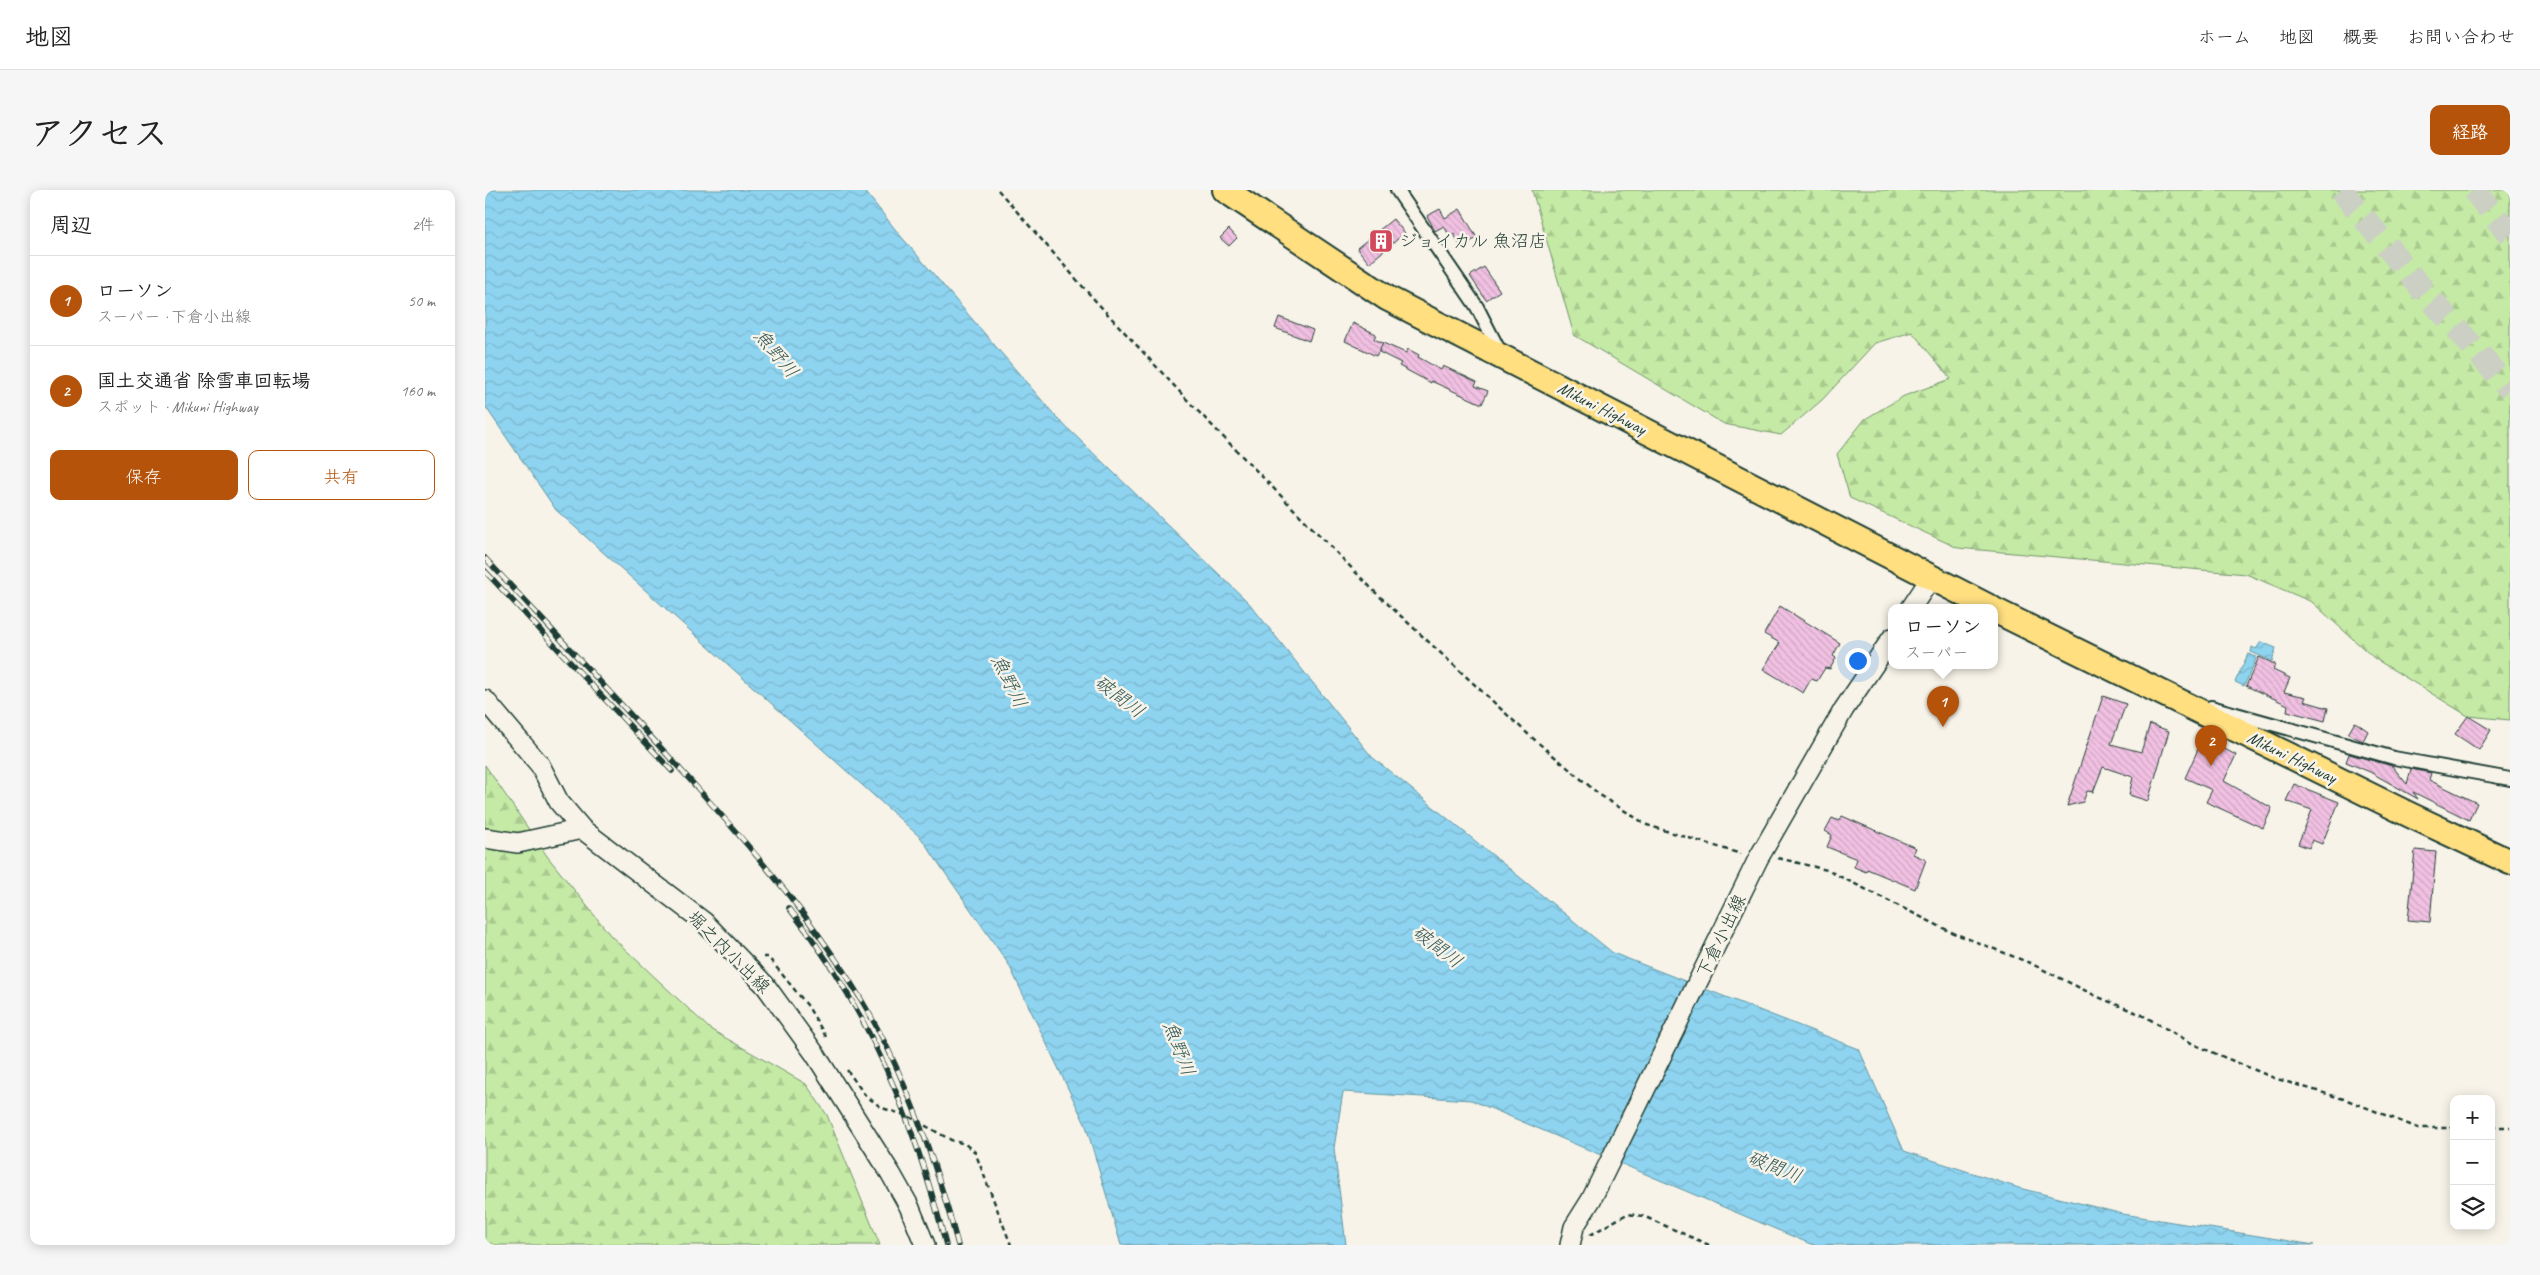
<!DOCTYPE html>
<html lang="ja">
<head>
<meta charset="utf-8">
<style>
  :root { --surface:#fff; --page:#f6f6f6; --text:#222; --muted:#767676; --line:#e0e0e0; --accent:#b45309 }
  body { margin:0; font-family:Caveat,"Klee One",sans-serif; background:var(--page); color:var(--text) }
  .controls { position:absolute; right:15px; bottom:15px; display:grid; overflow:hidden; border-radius:10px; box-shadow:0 2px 12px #0003 }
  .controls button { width:45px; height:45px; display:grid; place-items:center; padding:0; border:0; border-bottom:1px solid var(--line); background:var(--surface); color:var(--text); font:25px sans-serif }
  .you { position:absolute; left:1372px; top:470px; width:18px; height:18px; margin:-12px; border:4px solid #fff; border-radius:50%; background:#1a73e8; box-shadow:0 0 0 8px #1a73e833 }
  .badge { display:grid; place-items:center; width:32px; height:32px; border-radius:50%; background:var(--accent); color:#fff; font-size:16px; font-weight:700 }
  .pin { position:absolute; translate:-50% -41px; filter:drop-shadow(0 1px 2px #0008) }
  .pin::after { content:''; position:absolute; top:26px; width:18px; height:15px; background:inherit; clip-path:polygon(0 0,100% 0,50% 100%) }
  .popup { position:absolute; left:1403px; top:414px; width:110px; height:65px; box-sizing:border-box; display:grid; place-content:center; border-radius:10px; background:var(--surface); filter:drop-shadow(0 1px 4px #0005); font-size:16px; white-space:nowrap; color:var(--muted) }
  .popup b { font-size:19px; color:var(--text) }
  .popup::after { content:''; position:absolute; left:50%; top:100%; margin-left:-10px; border:10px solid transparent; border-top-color:var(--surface) }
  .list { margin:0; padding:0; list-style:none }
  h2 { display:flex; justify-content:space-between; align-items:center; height:65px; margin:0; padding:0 20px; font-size:21px }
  h2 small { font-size:16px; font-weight:400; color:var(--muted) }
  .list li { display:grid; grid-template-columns:32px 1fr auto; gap:15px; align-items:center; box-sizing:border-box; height:90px; padding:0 20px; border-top:1px solid var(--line) }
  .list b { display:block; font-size:19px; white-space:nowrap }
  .list p { margin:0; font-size:16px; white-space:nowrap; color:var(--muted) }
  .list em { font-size:16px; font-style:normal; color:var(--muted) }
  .actions { display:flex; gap:10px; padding:15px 20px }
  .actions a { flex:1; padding:11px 0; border:1px solid var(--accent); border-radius:10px; text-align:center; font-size:18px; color:var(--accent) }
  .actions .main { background:var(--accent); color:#fff }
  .icon { flex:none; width:28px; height:28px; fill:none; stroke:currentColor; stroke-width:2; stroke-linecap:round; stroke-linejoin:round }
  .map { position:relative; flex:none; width:2025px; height:1055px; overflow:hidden; border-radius:10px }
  header { display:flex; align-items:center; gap:30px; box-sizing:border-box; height:70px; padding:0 25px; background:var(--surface); border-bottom:1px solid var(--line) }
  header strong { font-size:24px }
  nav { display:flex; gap:28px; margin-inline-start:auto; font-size:18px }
  .intro { display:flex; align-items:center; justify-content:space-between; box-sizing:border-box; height:120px; padding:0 30px }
  h1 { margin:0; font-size:35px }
  .button { padding:12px 22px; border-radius:10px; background:var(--accent); color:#fff; font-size:18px; font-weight:700 }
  main { display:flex; gap:30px; padding:0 30px }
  aside { flex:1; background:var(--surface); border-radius:10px; box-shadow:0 2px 12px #0003 }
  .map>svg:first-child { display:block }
  .forest { fill:url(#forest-firs); stroke:#72946c }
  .water { fill:url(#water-waves); stroke:#6297a4 }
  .building { fill:url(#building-back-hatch); stroke:#1f3d34 }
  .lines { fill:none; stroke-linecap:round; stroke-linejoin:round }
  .highway-tunnel { stroke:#cccfc4; stroke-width:24; stroke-dasharray:24 12; stroke-linecap:butt }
  .street-casing { stroke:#1f3d34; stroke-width:16 }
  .secondary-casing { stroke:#1f3d34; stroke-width:22 }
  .highway-casing { stroke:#1f3d34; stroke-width:28 }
  .path { stroke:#1f3d34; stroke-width:2.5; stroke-dasharray:5 4; stroke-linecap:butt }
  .street { stroke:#f7f3e8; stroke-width:12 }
  .secondary { stroke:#f7f3e8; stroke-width:19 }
  .highway { stroke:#ffdf80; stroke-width:24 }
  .rail-casing { stroke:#1f3d34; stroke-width:5.5 }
  .rail { stroke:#f7f3e8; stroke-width:4; stroke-dasharray:11; stroke-linecap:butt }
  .labels { text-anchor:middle; stroke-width:5; stroke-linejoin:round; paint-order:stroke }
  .poi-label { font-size:18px; fill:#1f3d34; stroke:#f7f3e8; text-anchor:start }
  .street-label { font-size:18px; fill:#1f3d34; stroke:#f7f3e8 }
  .water-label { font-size:19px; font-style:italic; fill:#355b59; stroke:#f7f3e8 }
</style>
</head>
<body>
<header>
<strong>地図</strong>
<nav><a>ホーム</a><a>地図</a><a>概要</a><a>お問い合わせ</a></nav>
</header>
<div class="intro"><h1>アクセス</h1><a class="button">経路</a></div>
<main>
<aside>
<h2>周辺<small>2件</small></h2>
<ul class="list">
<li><span class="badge">1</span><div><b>ローソン</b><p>スーパー · 下倉小出線</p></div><em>50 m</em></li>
<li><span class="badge">2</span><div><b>国土交通省 除雪車回転場</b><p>スポット · Mikuni Highway</p></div><em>160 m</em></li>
</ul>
<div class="actions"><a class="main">保存</a><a>共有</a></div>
</aside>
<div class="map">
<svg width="2025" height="1055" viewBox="0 0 2025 1055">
  <defs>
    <pattern id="forest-firs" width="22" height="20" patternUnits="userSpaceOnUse" patternTransform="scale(1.25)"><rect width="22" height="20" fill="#c5eaa5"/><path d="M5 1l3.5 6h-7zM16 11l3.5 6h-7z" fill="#a9ca8f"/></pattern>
    <pattern id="water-waves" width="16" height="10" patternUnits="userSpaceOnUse" patternTransform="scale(1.25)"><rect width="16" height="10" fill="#8ed3ef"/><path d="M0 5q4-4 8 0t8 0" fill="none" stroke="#7ab6ce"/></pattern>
    <pattern id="building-back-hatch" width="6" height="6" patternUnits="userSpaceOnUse" patternTransform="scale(1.25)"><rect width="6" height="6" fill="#f1c0e2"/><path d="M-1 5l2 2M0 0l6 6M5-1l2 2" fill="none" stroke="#cea6c2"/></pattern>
  </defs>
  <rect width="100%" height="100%" fill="#f7f3e8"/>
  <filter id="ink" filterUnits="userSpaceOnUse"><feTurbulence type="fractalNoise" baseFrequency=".02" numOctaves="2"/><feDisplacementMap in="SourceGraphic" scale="10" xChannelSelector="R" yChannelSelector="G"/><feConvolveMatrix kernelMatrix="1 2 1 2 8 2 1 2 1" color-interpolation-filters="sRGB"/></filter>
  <g filter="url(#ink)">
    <path class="forest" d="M1047,0H2025V530L1983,526L1889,468L1827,412L1761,384L1473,358L1365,308L1352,264L1380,229L1419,206L1466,189L1427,142L1390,153L1337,210L1296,245L1239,234L1089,145Z
      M0,575L62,666L126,746L225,839L321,894L342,925L395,1055H0Z"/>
    <path class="water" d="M0,0H379L414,44L573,229L764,413L887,567L1128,763L1374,859L1419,961L1534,998L1638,1024L1829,1055H1328L986,910L858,902L849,958L861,1055H636L601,936L524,775L436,648L71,320L0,216Z
      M1776,452L1791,458L1787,471L1766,462L1767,457L1771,459Z
      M1763,464L1772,467L1759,496L1750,492Z"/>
    <path class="building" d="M955,19L960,28L975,19L992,48L976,57L969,44L965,47L959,36L950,41L942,26Z
      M908,29L920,43L884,73L872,58Z
      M744,39L752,48L744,56L735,48Z
      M999,77L1015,101L1001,110L985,86Z
      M794,127L828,140L824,151L790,138Z
      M868,133L891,144L889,149L898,153L891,166L860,151Z
      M898,153L921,163L923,159L934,165L933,167L956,180L958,176L992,192L990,196L1003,201L997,214L946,191V193L914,176L916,173L894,162Z
      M1295,416L1355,453L1348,466L1351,468L1345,479L1340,478L1332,491L1326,489L1318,503L1278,479L1295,453L1279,444Z
      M1774,467L1790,474L1788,480L1805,488L1799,502L1821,507L1819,511L1843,518L1840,531L1802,521L1803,515L1761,496Z
      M1618,506L1641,514L1626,554L1656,562L1665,534L1684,541L1663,611L1644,605L1648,587L1618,577L1608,602L1602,601L1598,612L1582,616Z
      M1983,526L2006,540L1994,560L1970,544Z
      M1870,532L1883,541L1878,551L1863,544Z
      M1718,548L1751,565L1739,591L1787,618L1778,638L1721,612L1727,600L1700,588Z
      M1864,564L1907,576L1922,594L1926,579L1946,583L1944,590L1992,613L1984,630L1928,602L1933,609L1885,582L1861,572Z
      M1809,594L1854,612L1837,654L1827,650L1824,658L1813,654L1827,620L1801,611Z
      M1357,626L1431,658L1428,664L1441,670L1430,699L1382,679L1381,682L1369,677L1372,669L1342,657L1347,645L1340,641L1347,628L1354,631Z
      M1930,660L1951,662L1945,732L1923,730Z"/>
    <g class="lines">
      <path class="highway-tunnel" d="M1856,0L1938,100L2025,199
        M1989,0L2025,45"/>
      <defs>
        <path id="street" d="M912,0L992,117L1016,164
          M1726,517L1909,568L2025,589"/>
        <path id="secondary" d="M1426,418L1446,388
          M0,510L55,575L74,612L97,639L219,732L280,795L330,864L406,984L424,1016L440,1055
          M0,648L33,653L97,639
          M1085,1055L1089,1037L1106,1010L1273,669L1359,519L1407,448"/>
        <path id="highway" d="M740,0L902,108L1506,418
          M1509,420L1925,625L2025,672"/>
      </defs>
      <use href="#street" class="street-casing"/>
      <use href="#secondary" class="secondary-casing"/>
      <use href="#highway" class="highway-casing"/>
      <path class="path" d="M513,0L606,106L706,214L891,403L1044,545L1115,605L1162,635L1256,664
        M1293,668L1342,680L1466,742L1545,773L1613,807L1657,825L1710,855L1789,888L1862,910L1933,938H1969
        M278,767H283L322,815L343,850
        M362,880L380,905L397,918L423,926L466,950L480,954L490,962L526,1055
        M2006,937H2025
        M1105,1045L1142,1024L1158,1026L1224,1055"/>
      <use href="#street" class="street"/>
      <use href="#secondary" class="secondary"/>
      <use href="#highway" class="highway"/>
      <defs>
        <path id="rail" d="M0,368C66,439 132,509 196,580C274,666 352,755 403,859C433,922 455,988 473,1055
          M0,381L187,581
          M304,718C385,820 429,931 461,1055"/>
      </defs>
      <use href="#rail" class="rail-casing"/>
      <use href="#rail" class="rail"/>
    </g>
  </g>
  <defs>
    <symbol id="building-square" viewBox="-11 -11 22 22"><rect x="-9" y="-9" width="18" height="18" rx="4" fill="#d1495b" stroke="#f7f3e8"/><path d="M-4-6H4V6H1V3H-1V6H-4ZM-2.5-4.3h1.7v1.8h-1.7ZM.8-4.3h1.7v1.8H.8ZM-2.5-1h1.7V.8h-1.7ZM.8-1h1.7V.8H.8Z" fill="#fff"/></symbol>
  </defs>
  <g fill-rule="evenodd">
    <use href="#building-square" x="882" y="37" width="28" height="28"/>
  </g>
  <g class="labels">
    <g class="poi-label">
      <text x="914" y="57">ジョイカル 魚沼店</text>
    </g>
    <g class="street-label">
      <text transform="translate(1117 218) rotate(27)" y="6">Mikuni Highway</text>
      <text transform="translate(1807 567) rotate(26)" y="6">Mikuni Highway</text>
      <text transform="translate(1236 746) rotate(-64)" y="6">下倉小出線</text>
      <text transform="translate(244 762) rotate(45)" y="6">堀之内小出線</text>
    </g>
    <g class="water-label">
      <text transform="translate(292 163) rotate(50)" y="7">魚野川</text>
      <text transform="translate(525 491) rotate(64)" y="7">魚野川</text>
      <text transform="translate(635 506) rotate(38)" y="7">破間川</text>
      <text transform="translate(953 756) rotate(38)" y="7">破間川</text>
      <text transform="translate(695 858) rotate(69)" y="7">魚野川</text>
      <text transform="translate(1290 976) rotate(22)" y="7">破間川</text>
    </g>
  </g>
</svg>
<div class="controls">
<button>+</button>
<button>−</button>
<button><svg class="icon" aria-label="layers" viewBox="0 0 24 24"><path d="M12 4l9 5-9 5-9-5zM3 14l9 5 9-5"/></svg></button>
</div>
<div class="you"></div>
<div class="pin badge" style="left:1458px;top:537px">1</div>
<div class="popup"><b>ローソン</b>スーパー</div>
<div class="pin badge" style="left:1726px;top:576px">2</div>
</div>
</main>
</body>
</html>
